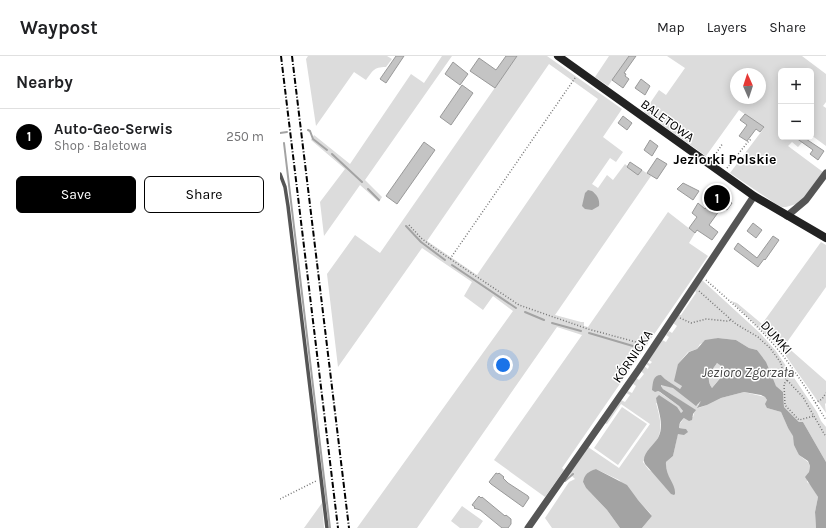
<!DOCTYPE html>
<html lang="en">
<head>
<meta charset="utf-8">
<style>
  :root { --surface:#fff; --page:#f6f6f6; --text:#202124; --muted:#757577; --line:#e0e0e0; --accent:#000 }
  body { margin:0; font-family:Karla,sans-serif; background:var(--page); color:var(--text) }
  .controls { position:absolute; right:12px; top:12px; display:grid; overflow:hidden; border-radius:6px; box-shadow:0 2px 10px #0003 }
  .controls button { width:36px; height:36px; display:grid; place-items:center; padding:0; border:0; border-bottom:1px solid var(--line); background:var(--surface); color:var(--text); font:20px sans-serif }
  .compass { position:absolute; left:450px; top:12px; width:36px; height:36px; border-radius:50%; background:var(--surface); box-shadow:0 2px 10px #0003; rotate:357deg }
  .you { position:absolute; left:223px; top:309px; width:14px; height:14px; margin:-10px; border:3px solid #fff; border-radius:50%; background:#1a73e8; box-shadow:0 0 0 6px #1a73e833 }
  .badge { display:grid; place-items:center; width:26px; height:26px; border-radius:50%; background:var(--accent); color:#fff; font-size:13px; font-weight:700 }
  .pin { position:absolute; translate:-50% -50%; border:2px solid #fff; box-shadow:0 1px 4px #0006 }
  .list { margin:0; padding:0; list-style:none }
  h2 { display:flex; justify-content:space-between; align-items:center; height:52px; margin:0; padding:0 16px; font-size:17px }
  h2 small { font-size:13px; font-weight:400; color:var(--muted) }
  .list li { display:grid; grid-template-columns:26px 1fr auto; gap:12px; align-items:center; box-sizing:border-box; height:56px; padding:0 16px; border-top:1px solid var(--line) }
  .list b { display:block; font-size:15px; white-space:nowrap }
  .list p { margin:0; font-size:13px; white-space:nowrap; color:var(--muted) }
  .list em { font-size:13px; font-style:normal; color:var(--muted) }
  .actions { display:flex; gap:8px; padding:12px 16px }
  .actions a { flex:1; padding:9px 0; border:1px solid var(--accent); border-radius:6px; text-align:center; font-size:14px; color:var(--accent) }
  .actions .main { background:var(--accent); color:#fff }
  .map { position:relative; flex:none; width:546px; height:472px; overflow:hidden }
  header { display:flex; align-items:center; gap:24px; box-sizing:border-box; height:56px; padding:0 20px; background:var(--surface); border-bottom:1px solid var(--line) }
  header strong { font-size:19px }
  nav { display:flex; gap:22px; margin-inline-start:auto; font-size:14px }
  main { display:flex }
  aside { flex:1; background:var(--surface) }
  .map>svg:first-child { display:block }
  .green { fill:#dcdcdc; fill-rule:evenodd }
  .water { fill:#a3a3a3; fill-rule:evenodd }
  .lines { fill:none; stroke-linecap:round; stroke-linejoin:round }
  .stream { stroke:#a3a3a3; stroke-width:2 }
  .building { fill:#c4c4c4; stroke:#999 }
  .path { stroke:#777; stroke-width:1.5; stroke-dasharray:1 2; stroke-linecap:butt }
  .lane { stroke:#555; stroke-width:3.5 }
  .street { stroke:#555; stroke-width:7 }
  .secondary { stroke:#222; stroke-width:8 }
  .rail { stroke:#000; stroke-width:2; stroke-dasharray:6 2 1 2; stroke-linecap:butt }
  .labels { text-anchor:middle; stroke-width:3; stroke-linejoin:round; paint-order:stroke }
  .street-label { font-size:13px; fill:#000; stroke:#fff }
  .neighbourhood-label { font-size:14px; font-weight:bold; fill:#000; stroke:#fff }
  .water-label { font-size:14px; font-style:italic; fill:#444; stroke:#fff }
</style>
</head>
<body>
<header>
<strong>Waypost</strong>
<nav><a>Map</a><a>Layers</a><a>Share</a></nav>
</header>
<main>
<aside>
<h2>Nearby<small></small></h2>
<ul class="list">
<li><span class="badge">1</span><div><b>Auto-Geo-Serwis</b><p>Shop · Baletowa</p></div><em>250 m</em></li>
</ul>
<div class="actions"><a class="main">Save</a><a>Share</a></div>
</aside>
<div class="map">
<svg width="546" height="472" viewBox="0 0 546 472">
  <rect width="100%" height="100%" fill="#fff"/>
  <path class="green" d="M28,0H107L112,3L106,11C93,11 93,15 86,24L74,16L36,70L26,3Z
    M162,0H172L85,124L102,141L99,146L80,129L44,180L40,146L65,113L31,84L34,79L70,108L131,18L144,27Z
    M237,0H267L342,53L323,81L343,96L336,106L330,102L312,128L318,132L327,119L333,124L345,108L358,119L362,114L371,120L275,259L301,266H304V270L308,271L388,156L415,177L409,187L428,200L282,412L284,414L265,441L214,404L302,279L277,271L137,472H77L233,255L213,240L203,254L184,240L192,226L142,192L58,311L47,218L75,179L100,197ZM269,8L318,43L197,219L147,185Z
    M329,0H349L328,30L315,21Z
    M387,0H522L546,18V46L543,50L546,52V90L531,79V15H501V81H527L518,91L512,86L508,90L543,116L520,147L506,151H502L496,148L450,117L484,72L459,54L426,100L364,56L379,34L386,39L405,12ZM456,18H480V42H456Z
    M541,186L546,189V231L505,289L546,325V347L545,348L546,357L501,293L451,245L457,247L482,268Z
    M422,224L481,278L496,295L537,356L541,365L546,371V406L523,366H519L504,351L503,336L496,330L477,294L469,292L456,284L438,282L420,288L417,293L408,296L398,308L402,330L400,333L385,323L381,319L378,335L399,350L403,355L401,357L376,347C385,378 380,380 363,406L369,414L390,424L386,417V406L393,400L398,377L402,378L406,373L399,372V369L404,362L413,361L415,354L383,333L381,330L382,328L394,332L418,349L421,345L422,346L418,352L427,349L441,342L464,336L485,341L487,344V352L501,356L508,372L513,379L519,399L528,406L530,410L527,426L531,429L538,441L535,456L536,472H362L372,460L370,457L339,424L316,413C309,415 304,418 303,426L306,432L327,454L340,472H272L265,462L289,426L295,423L290,418L308,391L339,412L370,368L341,348L327,368L324,367L341,344L345,346L350,339L346,337L348,335L352,337L356,330L352,327L356,322L359,324L364,318L361,315L364,310L368,313L369,310L366,308L367,306L370,308L372,306L369,304L382,284L386,286L389,281L386,279L389,275L392,277L397,270L393,267L398,259H401L416,237L415,234Z
    M437,307L447,313L432,332C425,322 431,316 437,307Z
    M342,351L367,368L338,409L314,392Z
    M42,447L44,472H24Z
    M182,450L203,465L198,472H180L171,465Z"/>
  <path class="water" d="M308,134L312,135C317,139 320,143 319,150L312,154L305,153L302,150L305,137Z
    M438,282L456,284L469,292L477,294L486,306L496,330L503,336L504,351L519,366H523L546,406V472H536L535,456L538,441L525,421L529,416L530,410L528,405L519,399L514,389L513,380L508,372L501,356L487,352L485,348L487,344L485,341L481,339L464,336L441,342L427,349L417,352L421,345L416,350L393,332L381,329V330L383,333L416,354L413,358L412,364L409,365L404,362C401,365 399,367 399,372L406,373L408,376L404,379L398,378L393,400L386,406C385,421 396,427 395,438L394,439L391,438L365,408C360,399 374,389 378,382C385,369 378,355 376,342L379,339L397,351L401,357L403,355L399,350L380,336L378,335L375,336L372,334C373,326 373,319 381,319L385,323L400,333L402,330L394,325L398,308L409,296L417,293L425,284ZM437,307L447,314L432,332C425,322 431,316 437,307Z
    M316,413L347,429L358,444L372,460L362,472H340L327,454L306,432L303,426C304,418 309,415 316,413Z"/>
  <g class="lines">
    <path class="stream" d="M28,74L30,75L33,83L47,94
      M0,77L7,76
      M4,87L50,472
      M52,98L82,126
      M88,133L99,144
      M126,170L141,186L165,204
      M172,209L236,252
      M245,256L264,264
      M272,267L301,275
      M309,277L363,293
      M285,425L293,418"/>
  </g>
  <path class="building" d="M116,0H124L106,27L100,23Z
    M226,0H237L215,32L190,15L199,2L216,14Z
    M349,0H356L344,17L346,18L345,20L349,23L343,32L332,24Z
    M173,6L188,18L180,29L165,18Z
    M361,23L370,30L365,39L355,32Z
    M182,29L193,37L171,69L160,61Z
    M465,58L484,71L480,76L476,73L467,85L459,80L467,69L460,64Z
    M343,60L352,67L347,74L338,67Z
    M517,81H523L544,95L538,104L530,98L533,94L516,82Z
    M370,84L378,90L372,100L364,94Z
    M144,86L155,94L117,148L106,140Z
    M377,102L387,108L377,123L367,117Z
    M350,106L362,114L358,119L347,111Z
    M403,127L419,135L413,144L397,133Z
    M437,136L452,147L447,154L442,151L429,169L438,176L432,184L417,174L415,177L409,172L417,161L412,157L418,147L425,153Z
    M473,167L482,174L476,182L467,175Z
    M493,180L499,184L485,204L484,203L478,211L454,193L458,187L477,202Z
    M216,417L218,418L219,417L224,421L223,422L228,427L248,440L249,442L243,451L211,428L209,426Z
    M199,440L201,442L202,441L225,460L226,459L231,463V468L228,472H222L200,454L194,452L195,451L192,449Z"/>
  <g class="lines">
    <path class="path" d="M433,102L443,87
      M447,112L467,87L471,83L472,84
      M129,169L141,182L154,192L239,249L308,273L367,289
      M170,203L295,22
      M426,224C454,249 484,274 507,305C521,324 534,344 546,364
      M419,235L456,268L478,281L490,292L501,307L504,321L523,341L546,381
      M400,262L411,267L426,263L447,265L451,264
      M507,324L504,328L505,349L519,364L534,360
      M535,347L542,343L546,337
      M0,443L36,425"/>
    <path class="lane" d="M0,118L5,131L8,150L47,472"/>
    <path class="street" d="M507,160L526,144L546,117
      M248,472L359,313L474,140"/>
    <path class="secondary" d="M278,0L474,140L546,182"/>
    <path class="rail" d="M1,0L58,472
      M12,0L69,472"/>
  </g>
  <g class="labels">
    <g class="street-label">
      <text transform="translate(388 64) rotate(36)" y="5">BALETOWA</text>
      <text transform="translate(497 281) rotate(48)" y="5">DUMKI</text>
      <text transform="translate(352 300) rotate(-56)" y="5">KÓRNICKA</text>
    </g>
    <g class="neighbourhood-label">
      <text x="445" y="108">Jeziorki Polskie</text>
    </g>
    <g class="water-label">
      <text x="468" y="321">Jezioro Zgorzała</text>
    </g>
  </g>
</svg>
<div class="controls">
<button>+</button>
<button>−</button>
</div>
<svg class="compass" viewBox="-18 -18 36 36"><path d="M0-13l5 13h-10z" fill="#e53935"/><path d="M0 13l5-13h-10z" fill="#757577"/></svg>
<div class="you"></div>
<div class="pin badge" style="left:437px;top:142px">1</div>
</div>
</main>
</body>
</html>
